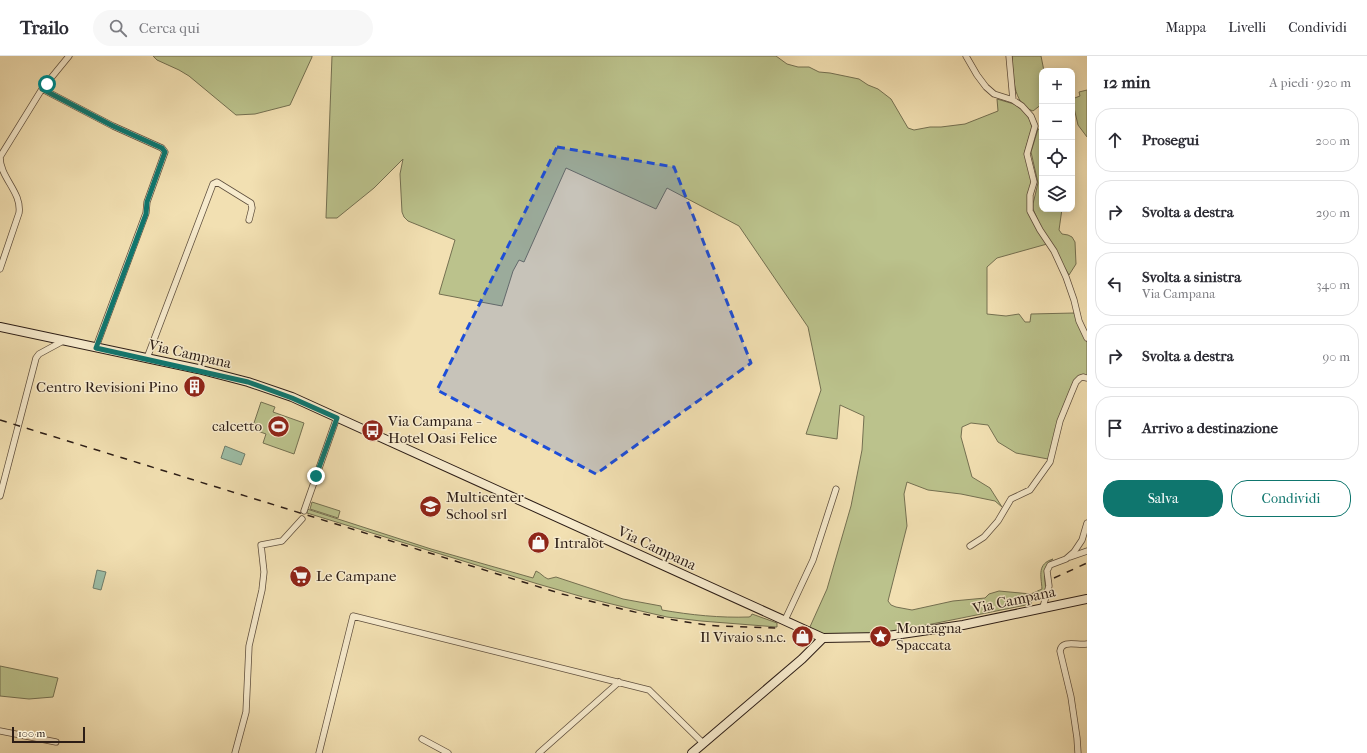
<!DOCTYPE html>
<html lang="it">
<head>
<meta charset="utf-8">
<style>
  :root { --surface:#fff; --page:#f7f7f7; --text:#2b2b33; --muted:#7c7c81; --line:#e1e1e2; --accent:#0f766e }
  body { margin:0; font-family:"IM FELL French Canon",serif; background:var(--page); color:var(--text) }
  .controls { position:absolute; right:12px; top:12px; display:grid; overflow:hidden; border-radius:8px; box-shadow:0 2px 10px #0003 }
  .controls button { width:36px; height:36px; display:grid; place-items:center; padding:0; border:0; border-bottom:1px solid var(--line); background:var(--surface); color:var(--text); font:20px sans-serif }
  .scale { position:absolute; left:12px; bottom:10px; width:73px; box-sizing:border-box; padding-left:4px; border:2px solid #2c1d16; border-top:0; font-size:11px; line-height:14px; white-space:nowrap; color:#2c1d16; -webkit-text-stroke:3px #f7ebcd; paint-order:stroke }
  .stop { position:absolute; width:12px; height:12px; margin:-9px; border:3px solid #0f766e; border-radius:50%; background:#fff }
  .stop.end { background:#0f766e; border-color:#fff; box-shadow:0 1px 4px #0008 }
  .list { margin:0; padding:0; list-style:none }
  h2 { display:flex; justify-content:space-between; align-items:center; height:52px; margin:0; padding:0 16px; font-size:17px }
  h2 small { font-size:13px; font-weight:400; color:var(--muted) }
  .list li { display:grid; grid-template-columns:26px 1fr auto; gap:12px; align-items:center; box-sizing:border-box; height:64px; margin:0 8px 8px; padding:0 8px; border:1px solid var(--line); border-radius:16px }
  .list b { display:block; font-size:15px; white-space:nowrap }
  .list p { margin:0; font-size:13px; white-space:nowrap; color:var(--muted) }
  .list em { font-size:13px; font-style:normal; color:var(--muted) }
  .actions { display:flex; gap:8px; padding:12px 16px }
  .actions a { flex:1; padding:9px 0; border:1px solid var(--accent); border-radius:16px; text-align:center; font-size:14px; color:var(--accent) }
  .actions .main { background:var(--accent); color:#fff }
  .icon { flex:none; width:22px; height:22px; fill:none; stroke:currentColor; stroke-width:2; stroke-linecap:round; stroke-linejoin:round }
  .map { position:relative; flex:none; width:1087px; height:697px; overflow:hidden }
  header { display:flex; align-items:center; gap:24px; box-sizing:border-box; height:56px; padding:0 20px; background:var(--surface); border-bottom:1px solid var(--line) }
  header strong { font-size:19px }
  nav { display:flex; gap:22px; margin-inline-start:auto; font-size:14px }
  .search { width:280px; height:36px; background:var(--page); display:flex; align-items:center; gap:10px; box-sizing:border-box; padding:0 14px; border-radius:22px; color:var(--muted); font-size:15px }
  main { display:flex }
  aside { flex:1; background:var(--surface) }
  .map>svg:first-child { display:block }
  .green { fill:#bbc28c; stroke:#747051 }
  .water { fill:#9cbea7; stroke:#6f7e6d }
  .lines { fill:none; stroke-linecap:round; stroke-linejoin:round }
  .street-casing { stroke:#5e4e3d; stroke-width:7 }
  .secondary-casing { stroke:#2c1d16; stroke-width:10 }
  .street { stroke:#f7ebcd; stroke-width:5.5 }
  .secondary { stroke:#f7ebcd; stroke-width:8 }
  .rail { stroke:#2c1d16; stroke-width:1.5; stroke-dasharray:7 7; stroke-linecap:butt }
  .route { stroke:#0f766e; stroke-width:5 }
  .marked { fill:#1d4ed8; fill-opacity:0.2; stroke:#1d4ed8; stroke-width:3; stroke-dasharray:8 5; stroke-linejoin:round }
  .labels { text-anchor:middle; stroke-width:3; stroke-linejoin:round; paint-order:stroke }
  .street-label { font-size:15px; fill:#2c1d16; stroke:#f7ebcd }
  .poi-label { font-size:15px; fill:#2c1d16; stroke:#f7ebcd; text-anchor:start }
</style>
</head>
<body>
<header>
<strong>Trailo</strong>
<div class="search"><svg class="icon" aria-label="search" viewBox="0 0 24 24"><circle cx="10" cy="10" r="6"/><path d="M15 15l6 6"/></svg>Cerca qui</div>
<nav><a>Mappa</a><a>Livelli</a><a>Condividi</a></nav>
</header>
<main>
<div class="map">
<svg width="1087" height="697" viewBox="0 0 1087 697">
  <rect width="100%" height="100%" fill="#f2e0b2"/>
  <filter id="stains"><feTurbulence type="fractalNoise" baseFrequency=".005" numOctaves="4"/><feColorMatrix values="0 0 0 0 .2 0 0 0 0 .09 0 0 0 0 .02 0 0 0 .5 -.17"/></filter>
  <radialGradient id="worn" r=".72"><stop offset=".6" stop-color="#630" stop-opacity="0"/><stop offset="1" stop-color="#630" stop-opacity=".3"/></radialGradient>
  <path class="green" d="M153,0H312V1L290,49L255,58L236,59L189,20L179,14L157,4Z
    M332,0H776L787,8L798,11H809L819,16L830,17L859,23L868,29L878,33L891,43L908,72L914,74L930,71H941L965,68L998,55L997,43L1014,48L1024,55L1030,64L1032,72L1025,95L1032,125L1028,143L1047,188L997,202L987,211V258L1006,260L1019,258L1025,266H1030L1031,258L1074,257L1087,286V320L1074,330L1050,402L1048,403L1016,397L998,386L988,369L971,367L962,371L961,381L972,421L990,432L1002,451L995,445L961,438L928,434L907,426L904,438L907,470L888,545L891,549L896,551L912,554L953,545L985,542L989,538L999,535L1031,538L1042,533C1041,519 1037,508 1053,503C1041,511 1045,523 1046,535L1032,543L1031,548L897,575L845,580L823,579L809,573L827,533L851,450L862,394L864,360L840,349L837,383L806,378L821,334L808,271L739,170L667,132L656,153L566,112L524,206L519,204L513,215L502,250L439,238L455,184L408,165L404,161L402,156L400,118L403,103L374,132L337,162H326Z
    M1012,0H1041L1044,15H1042V48L1033,55C1012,48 1013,18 1012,0Z
    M1087,34V81L1078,69L1072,43L1080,40L1079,36Z
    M1038,73L1042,74V153H1062L1059,174L1062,178L1068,179L1072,181L1075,186L1076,208L1069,219L1040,169L1033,153V148L1038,127L1031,96Z
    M261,346L275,351L273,356L304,367L294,398L263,387L266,378L252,373Z
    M312,446L340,455L338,462L310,453Z
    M307,453L431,493L533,522L536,515C541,517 543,521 548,523L556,521L623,543L661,550L662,554C691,559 720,562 749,561L751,560L752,558L777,567V571L701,565L667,561L628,552L583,541L538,528L307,457Z
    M0,610L58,622L53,641L29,643L0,640Z"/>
  <path class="water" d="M225,390L245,398L241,409L221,402Z
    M97,514L106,516L101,534L93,532Z"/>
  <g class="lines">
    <defs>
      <path id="street" d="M966,0L977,19L986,31L994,38L1013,44L1022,50L1031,60L1035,70L1027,98L1034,126L1030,139V155L1040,174L1054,195L1066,221L1074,244L1079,265L1087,282
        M1009,0L1013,44
        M42,33L113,70L162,92L165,96L147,146L146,157L96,291
        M0,213L19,157C22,136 0,122 0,101L42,33L69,0
        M147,302L213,128L217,126L251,147L252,152L249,164
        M0,440L36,302L39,298L63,285
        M304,455L337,361
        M970,490L984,481L998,465L1011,443L1030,434L1050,406L1060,365L1071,338L1076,326L1080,322L1083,321L1087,322
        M1070,501L1087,495
        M1043,551L1049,530L1047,515L1050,509L1066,503L1074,496L1082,484L1087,467
        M785,564L813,504L836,433
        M0,675L56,686
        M422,683L448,697
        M235,697L246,656L249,590L262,534L264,516L261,489L282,485L302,463
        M319,697L353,560L649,634L703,687
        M539,697L619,626
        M1078,697L1077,682L1071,641L1060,595C1062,583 1078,590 1087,588"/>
      <path id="secondary" d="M0,271L198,313L248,326L292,341L823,582L881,581L963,569L1087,543
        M692,697L802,603L823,582"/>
    </defs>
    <use href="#street" class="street-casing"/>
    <use href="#secondary" class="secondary-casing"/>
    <use href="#street" class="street"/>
    <use href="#secondary" class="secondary"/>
    <path class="rail" d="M0,364L562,538C613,551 665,565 718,570C737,571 757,571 776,572
      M1054,522L1087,507"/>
  </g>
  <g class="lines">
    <path class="route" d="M47,28L42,33L113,70L162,92L165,96L147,146L146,158L96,292L248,326L292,342L337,362L316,420"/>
  </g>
  <path class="marked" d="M557,91L674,111L751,307L596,418L437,334Z"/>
  <defs>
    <symbol id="building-disc" viewBox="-11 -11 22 22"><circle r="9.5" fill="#8f2418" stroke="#f7ebcd"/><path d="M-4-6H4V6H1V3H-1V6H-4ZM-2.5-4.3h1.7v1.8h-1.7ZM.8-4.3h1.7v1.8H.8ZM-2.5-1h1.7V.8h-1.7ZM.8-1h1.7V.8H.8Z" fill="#fff"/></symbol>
    <symbol id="stadium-disc" viewBox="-11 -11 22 22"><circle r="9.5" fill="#8f2418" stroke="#f7ebcd"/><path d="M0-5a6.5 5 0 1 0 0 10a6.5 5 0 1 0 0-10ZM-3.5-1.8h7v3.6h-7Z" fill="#fff"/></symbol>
    <symbol id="bus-disc" viewBox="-11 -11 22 22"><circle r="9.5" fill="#8f2418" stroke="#f7ebcd"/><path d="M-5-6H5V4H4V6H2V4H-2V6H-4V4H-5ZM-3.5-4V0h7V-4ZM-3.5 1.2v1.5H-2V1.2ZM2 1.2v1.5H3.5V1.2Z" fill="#fff"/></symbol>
    <symbol id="school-disc" viewBox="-11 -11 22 22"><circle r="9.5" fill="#8f2418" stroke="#f7ebcd"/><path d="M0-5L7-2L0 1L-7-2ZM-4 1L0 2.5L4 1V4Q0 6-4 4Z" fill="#fff"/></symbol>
    <symbol id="shop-disc" viewBox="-11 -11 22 22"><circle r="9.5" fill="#8f2418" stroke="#f7ebcd"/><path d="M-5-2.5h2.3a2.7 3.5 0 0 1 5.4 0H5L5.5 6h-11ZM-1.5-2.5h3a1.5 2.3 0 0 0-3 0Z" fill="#fff"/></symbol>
    <symbol id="supermarket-disc" viewBox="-11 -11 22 22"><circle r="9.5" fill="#8f2418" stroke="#f7ebcd"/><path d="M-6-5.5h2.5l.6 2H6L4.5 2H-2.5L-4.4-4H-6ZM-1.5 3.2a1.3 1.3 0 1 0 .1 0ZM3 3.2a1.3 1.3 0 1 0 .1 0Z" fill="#fff"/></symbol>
    <symbol id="sight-disc" viewBox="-11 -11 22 22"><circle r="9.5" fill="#8f2418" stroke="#f7ebcd"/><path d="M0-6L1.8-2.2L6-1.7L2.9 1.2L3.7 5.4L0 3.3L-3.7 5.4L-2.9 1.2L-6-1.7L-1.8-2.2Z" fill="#fff"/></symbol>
  </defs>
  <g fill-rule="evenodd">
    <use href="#building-disc" x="182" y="318" width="25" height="25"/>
    <use href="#stadium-disc" x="266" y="358" width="25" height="25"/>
    <use href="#bus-disc" x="360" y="362" width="25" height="25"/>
    <use href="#school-disc" x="418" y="438" width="25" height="25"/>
    <use href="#shop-disc" x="526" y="474" width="25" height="25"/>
    <use href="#supermarket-disc" x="288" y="508" width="25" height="25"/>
    <use href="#shop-disc" x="790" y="568" width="25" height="25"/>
    <use href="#sight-disc" x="868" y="568" width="25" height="25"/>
  </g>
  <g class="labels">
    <g class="street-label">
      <text transform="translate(190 298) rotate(13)" y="5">Via Campana</text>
      <text transform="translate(657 492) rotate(25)" y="5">Via Campana</text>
      <text transform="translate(1014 544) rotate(-12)" y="5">Via Campana</text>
    </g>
    <g class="poi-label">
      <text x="178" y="336" text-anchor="end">Centro Revisioni Pino</text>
      <text x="388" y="370">Via Campana -<tspan x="388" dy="17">Hotel Oasi Felice</tspan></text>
      <text x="262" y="375" text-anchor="end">calcetto</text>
      <text x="446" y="446">Multicenter<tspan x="446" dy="17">School srl</tspan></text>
      <text x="554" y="492">Intralot</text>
      <text x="316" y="525">Le Campane</text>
      <text x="896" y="577">Montagna<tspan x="896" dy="17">Spaccata</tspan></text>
      <text x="786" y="586" text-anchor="end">Il Vivaio s.n.c.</text>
    </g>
  </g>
  <rect width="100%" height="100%" filter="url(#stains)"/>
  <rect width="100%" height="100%" fill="url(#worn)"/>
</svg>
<div class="controls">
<button>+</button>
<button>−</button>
<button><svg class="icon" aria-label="locate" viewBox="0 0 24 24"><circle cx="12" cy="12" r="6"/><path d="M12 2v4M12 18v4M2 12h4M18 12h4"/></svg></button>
<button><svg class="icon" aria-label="layers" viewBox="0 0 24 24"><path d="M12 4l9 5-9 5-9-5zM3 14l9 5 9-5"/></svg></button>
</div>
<div class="scale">100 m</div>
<div class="stop" style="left:47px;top:28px"></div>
<div class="stop end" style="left:316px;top:420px"></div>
</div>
<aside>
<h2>12 min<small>A piedi · 920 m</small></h2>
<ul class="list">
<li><svg class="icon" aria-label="ahead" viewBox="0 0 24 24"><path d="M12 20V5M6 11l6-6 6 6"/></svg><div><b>Prosegui</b></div><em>200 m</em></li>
<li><svg class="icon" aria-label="right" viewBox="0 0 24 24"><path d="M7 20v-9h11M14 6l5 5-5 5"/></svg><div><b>Svolta a destra</b></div><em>290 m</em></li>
<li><svg class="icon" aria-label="left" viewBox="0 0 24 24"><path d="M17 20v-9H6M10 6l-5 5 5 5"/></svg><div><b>Svolta a sinistra</b><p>Via Campana</p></div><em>340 m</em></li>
<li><svg class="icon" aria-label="right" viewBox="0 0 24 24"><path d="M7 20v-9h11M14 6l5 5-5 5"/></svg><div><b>Svolta a destra</b></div><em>90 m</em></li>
<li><svg class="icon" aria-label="arrive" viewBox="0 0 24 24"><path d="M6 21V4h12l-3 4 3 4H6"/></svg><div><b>Arrivo a destinazione</b></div></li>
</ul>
<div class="actions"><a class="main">Salva</a><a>Condividi</a></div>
</aside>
</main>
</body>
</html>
